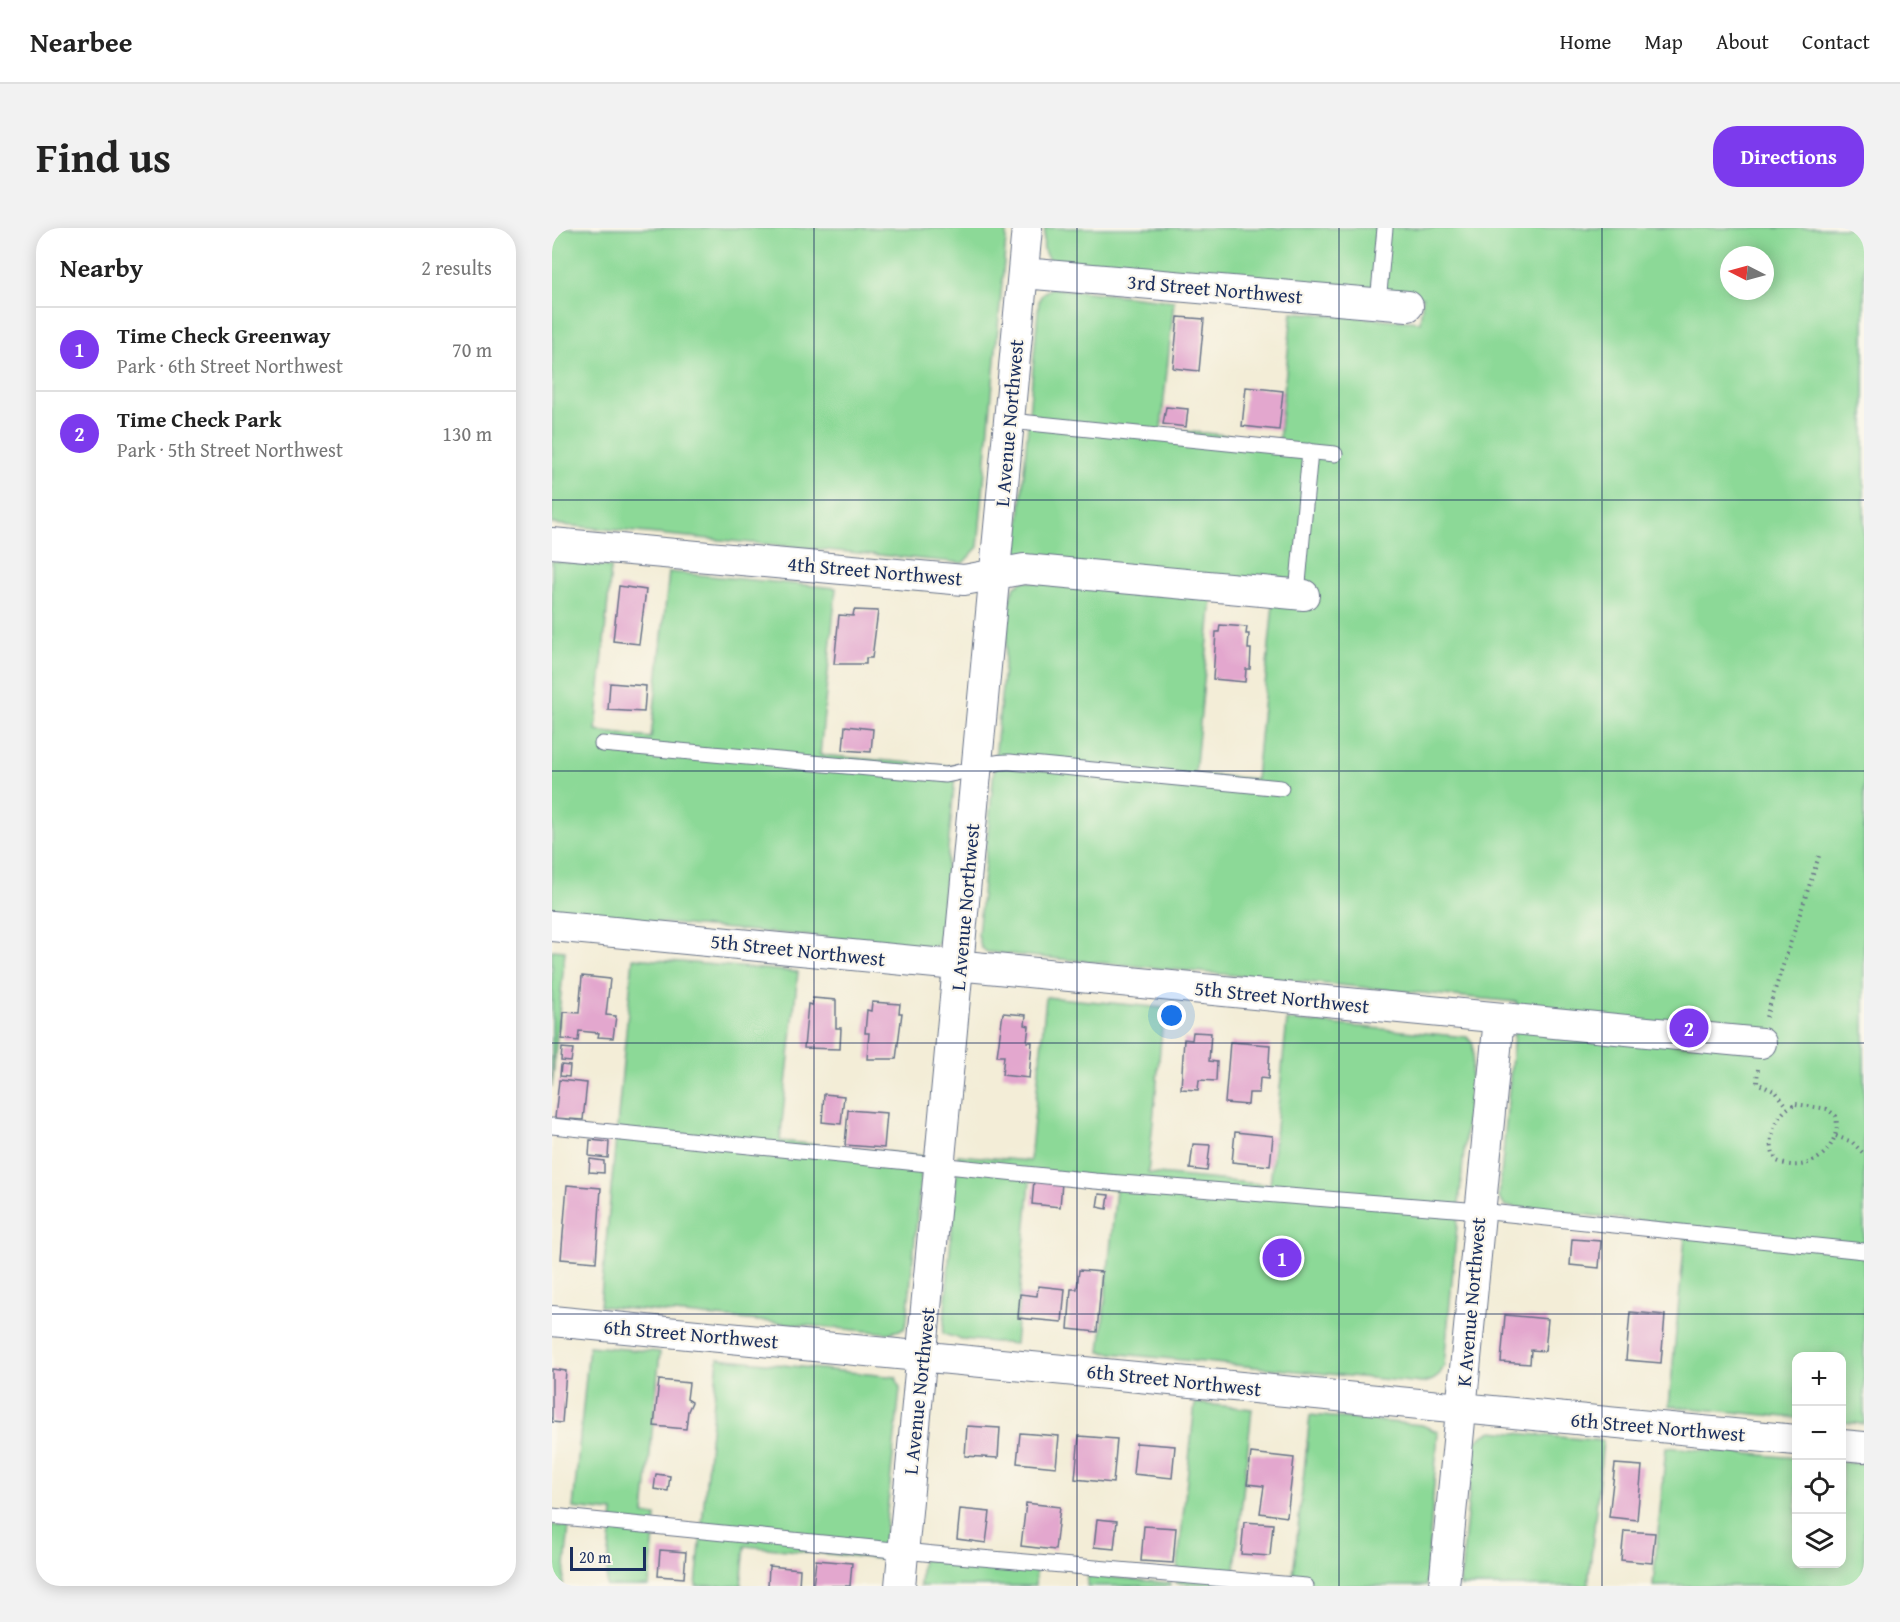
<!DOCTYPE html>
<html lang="en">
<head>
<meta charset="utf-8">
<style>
  :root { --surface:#fff; --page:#f2f2f2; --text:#222; --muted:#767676; --line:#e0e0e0; --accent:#7c3aed }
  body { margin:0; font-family:"Gentium Book Plus",serif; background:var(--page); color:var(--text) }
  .controls { position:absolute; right:18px; bottom:18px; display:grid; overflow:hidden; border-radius:12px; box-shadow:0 3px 15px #0003 }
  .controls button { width:54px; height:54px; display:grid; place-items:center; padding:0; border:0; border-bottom:2px solid var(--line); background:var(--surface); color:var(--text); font:30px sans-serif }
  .compass { position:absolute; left:1168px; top:18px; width:54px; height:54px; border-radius:50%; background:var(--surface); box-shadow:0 3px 15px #0003; rotate:276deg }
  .scale { position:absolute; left:18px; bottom:15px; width:76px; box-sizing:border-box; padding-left:6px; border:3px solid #1b2f5e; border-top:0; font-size:16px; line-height:21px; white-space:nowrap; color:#1b2f5e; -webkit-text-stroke:4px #fbf7ec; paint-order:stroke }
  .you { position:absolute; left:620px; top:788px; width:21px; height:21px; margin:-15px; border:4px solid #fff; border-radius:50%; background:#1a73e8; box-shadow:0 0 0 9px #1a73e833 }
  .badge { display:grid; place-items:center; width:39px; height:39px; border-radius:50%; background:var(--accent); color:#fff; font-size:20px; font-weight:700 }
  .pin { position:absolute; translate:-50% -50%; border:3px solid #fff; box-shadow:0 2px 6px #0006 }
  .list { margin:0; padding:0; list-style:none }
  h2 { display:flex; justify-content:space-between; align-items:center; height:78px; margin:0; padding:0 24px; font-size:26px }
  h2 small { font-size:20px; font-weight:400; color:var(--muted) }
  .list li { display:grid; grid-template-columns:39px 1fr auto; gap:18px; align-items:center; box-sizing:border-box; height:84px; padding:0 24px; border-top:2px solid var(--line) }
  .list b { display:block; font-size:22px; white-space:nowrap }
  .list p { margin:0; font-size:20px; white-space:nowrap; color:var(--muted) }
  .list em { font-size:20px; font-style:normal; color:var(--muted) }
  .icon { flex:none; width:33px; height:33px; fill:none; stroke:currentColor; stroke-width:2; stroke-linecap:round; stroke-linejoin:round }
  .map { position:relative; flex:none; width:1312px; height:1358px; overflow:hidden; border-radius:24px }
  header { display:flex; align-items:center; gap:36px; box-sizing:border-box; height:84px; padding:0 30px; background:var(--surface); border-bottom:2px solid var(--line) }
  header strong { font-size:28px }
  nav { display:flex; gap:33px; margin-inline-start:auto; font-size:21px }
  .intro { display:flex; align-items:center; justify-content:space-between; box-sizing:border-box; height:144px; padding:0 36px }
  h1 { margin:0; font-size:42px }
  .button { padding:15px 27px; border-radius:24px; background:var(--accent); color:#fff; font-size:21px; font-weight:700 }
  main { display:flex; gap:36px; padding:0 36px }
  aside { flex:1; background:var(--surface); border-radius:24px; box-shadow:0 3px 15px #0003 }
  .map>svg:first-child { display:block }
  .green { fill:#8cd997; stroke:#54847a; stroke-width:1.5; fill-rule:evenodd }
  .building { fill:#e3a7ce }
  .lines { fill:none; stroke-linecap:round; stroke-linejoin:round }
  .lane-casing { stroke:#677288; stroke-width:17 }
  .street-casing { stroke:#677288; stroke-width:32 }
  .path { stroke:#677288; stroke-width:4; stroke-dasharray:1.5 4.5; stroke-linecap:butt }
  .lane { stroke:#fff; stroke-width:15 }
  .street { stroke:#fff; stroke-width:30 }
  .grid { fill:none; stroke:#1b2f5e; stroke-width:1.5; stroke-opacity:0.55 }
  .labels { text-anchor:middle; stroke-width:4.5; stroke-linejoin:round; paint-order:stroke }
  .street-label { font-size:20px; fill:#1b2f5e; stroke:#fbf7ec }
</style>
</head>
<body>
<header>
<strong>Nearbee</strong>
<nav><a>Home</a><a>Map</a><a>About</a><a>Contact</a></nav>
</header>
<div class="intro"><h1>Find us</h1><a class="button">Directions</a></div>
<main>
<aside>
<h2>Nearby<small>2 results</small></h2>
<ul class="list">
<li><span class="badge">1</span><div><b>Time Check Greenway</b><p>Park · 6th Street Northwest</p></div><em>70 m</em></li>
<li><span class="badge">2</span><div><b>Time Check Park</b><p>Park · 5th Street Northwest</p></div><em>130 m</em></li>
</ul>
</aside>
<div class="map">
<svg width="1312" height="1358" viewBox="0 0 1312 1358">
  <rect width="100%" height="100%" fill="#fbf7ec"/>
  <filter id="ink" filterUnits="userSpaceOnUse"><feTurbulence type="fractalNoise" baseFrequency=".0167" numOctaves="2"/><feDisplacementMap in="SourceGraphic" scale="12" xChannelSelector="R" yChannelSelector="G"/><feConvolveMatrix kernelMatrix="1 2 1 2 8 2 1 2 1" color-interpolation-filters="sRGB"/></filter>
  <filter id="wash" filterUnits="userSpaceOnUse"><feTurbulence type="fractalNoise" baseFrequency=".008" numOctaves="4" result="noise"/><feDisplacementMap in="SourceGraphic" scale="24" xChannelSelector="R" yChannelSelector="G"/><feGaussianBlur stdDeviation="1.35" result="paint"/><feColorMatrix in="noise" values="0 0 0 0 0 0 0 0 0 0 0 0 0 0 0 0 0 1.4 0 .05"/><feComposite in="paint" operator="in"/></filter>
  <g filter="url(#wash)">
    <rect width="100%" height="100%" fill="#f3edd7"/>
    <path class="green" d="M0,0H455L426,319L411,335L0,296Z
      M493,0H1312V1196L1290,1194V1128H1244V1190L1117,1178L1134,998L953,978L947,970L965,774L435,724L429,719L426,707L459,367L463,358L471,353L660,370L643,546L704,551L721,376L468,328L465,323L487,72L491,65L499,60L622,73L609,201L727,212L740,84L868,94L871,69L505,36C488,29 491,16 493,0ZM1177,27H1213V63H1177Z
      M0,333L59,339L44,503L99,510L117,344L284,360L268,527L404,539L387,715L382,719L0,685Z
      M0,722L13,723L0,859Z
      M81,730L246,744L228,913L371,928L355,1092L352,1101L336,1105L48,1078Z
      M494,769L612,780L596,945L718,957L735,792L915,809L921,816V826L892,1138C887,1149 883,1153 870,1155L548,1124L564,961L478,953L463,1116L409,1111L391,1106L406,927L478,933Z
      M37,1118L108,1124L92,1286L104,1288L97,1358H54L61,1284L21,1280Z
      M166,1130L344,1149L348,1161L330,1331L193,1318L189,1358H144Z
      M643,1175L700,1181L681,1358L624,1355Z
      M758,1187L870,1197L886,1204L874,1358H740Z
      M940,1203L1051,1213L1036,1358H908L922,1217L927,1210Z
      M1114,1219L1244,1230V1336H1290V1234L1312,1236V1358H1101Z
      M0,1297L17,1299L11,1358H0Z
      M370,1331L484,1342L483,1358H368Z
      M536,1347L618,1355V1358H535Z"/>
    <g id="blocks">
      <path class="building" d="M626,89L652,91L647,143L621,140Z
        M694,159L731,163L727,202L690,198Z
        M614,179L636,181L634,199L611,196Z
        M67,358L94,362L87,416L61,413Z
        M302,382L326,383L320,430H314V436H282L287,387L301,388Z
        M668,397L695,399L694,406H697L696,421H699L698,441H694L693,454L661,451L664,404H667Z
        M58,455L94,458L92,484L56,482Z
        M293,498L321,501L319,524L291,522Z
        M30,748L58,751L54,787L64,788L61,810L46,809L47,805L27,803L26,813L10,811L12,784L27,785Z
        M261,770L284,772V800H289L288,821L252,820L256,776L260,777Z
        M320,774L348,776L347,785H350L344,831H315L317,805H313L315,782L319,783Z
        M451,785L474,787L473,797L477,798L475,814H480L477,850L450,847L452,828H445Z
        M641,804L659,805L657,833L665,834L664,853L647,852L646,862L629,861L632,811L640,812Z
        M678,814L718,817L716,851L708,850L707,865H697L696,877L673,875Z
        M10,820L21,821L19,834L9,833Z
        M9,837L18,838L17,849L8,848Z
        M7,852L35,855L31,892L3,890Z
        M272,866L292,868L289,896L270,894Z
        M296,882L335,885L332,920L293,917Z
        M683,904L721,908L718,938L680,934Z
        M38,912L57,914L56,930L37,928Z
        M641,916L658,917L655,943L638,941Z
        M38,931L52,933V945L37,944Z
        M482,952L510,954L508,979L480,976Z
        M15,957L49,960L44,1034L9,1031Z
        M547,966L557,967L555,981L545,979Z
        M1020,1011L1049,1013L1047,1040L1018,1037Z
        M527,1042L550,1044L545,1104L516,1101L519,1061H525Z
        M486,1058L513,1061L510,1094L466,1090L468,1066L485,1068Z
        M1078,1084L1113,1087L1109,1135L1074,1132Z
        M953,1087L996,1091L993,1123L979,1122L978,1136L949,1134Z
        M0,1141L14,1143L10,1195L0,1194Z
        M107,1152L137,1155L135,1171L140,1174L136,1183L134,1201L102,1198Z
        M415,1198L448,1200L446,1230L413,1228Z
        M468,1205L507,1208L504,1239L465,1235Z
        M527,1208L565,1211L561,1255L523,1251Z
        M584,1215L623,1218L620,1250L581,1246Z
        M699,1225L742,1230L735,1289L708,1285L712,1258L695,1256Z
        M1063,1236L1090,1238L1085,1292L1057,1289Z
        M104,1246L118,1248L116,1263L102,1261Z
        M474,1275L508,1279L503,1322L469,1318Z
        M408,1281L438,1284L434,1315L405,1311Z
        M545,1291L565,1293L562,1321L542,1319Z
        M692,1294L721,1296L718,1328L689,1326Z
        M592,1298L624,1300L621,1335L589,1333Z
        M1072,1303L1103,1305L1100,1335L1069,1332Z
        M108,1322L134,1324L132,1350L106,1348Z
        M264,1332L300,1335L298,1358H261Z
        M217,1338L248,1341L247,1358H216Z"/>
    </g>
  </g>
  <g filter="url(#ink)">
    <use href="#blocks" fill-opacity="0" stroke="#677288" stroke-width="1.5"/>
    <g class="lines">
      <defs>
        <path id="lane" d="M826,75L833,0
          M458,193L783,226
          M745,366L758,223
          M50,516L393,547C415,544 435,533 458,534L729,560
          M0,898L543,953L928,983L1312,1023
          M0,1288L382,1326L754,1358"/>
        <path id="street" d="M471,45L856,78
          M0,315L412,352L472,341L752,367
          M0,698L1209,815
          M0,1093L1244,1212
          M1290,1217L1312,1219
          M348,1358L475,0
          M892,1358L947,790"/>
      </defs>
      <use href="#lane" class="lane-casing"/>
      <use href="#street" class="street-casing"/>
      <path class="path" d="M1214,789L1268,625
        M1206,841L1205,855L1224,864L1235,878
        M1244,876L1275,881L1284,888C1290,921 1256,948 1225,933C1212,916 1224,882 1244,876Z
        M1284,908L1300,914L1312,926"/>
      <use href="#lane" class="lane"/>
      <use href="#street" class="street"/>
    </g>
  </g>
  <path class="grid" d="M262,0V1358M525,0V1358M787,0V1358M1050,0V1358M0,272H1312M0,543H1312M0,815H1312M0,1086H1312"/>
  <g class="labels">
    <g class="street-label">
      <text transform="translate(663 61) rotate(5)" y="7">3rd Street Northwest</text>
      <text transform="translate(457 195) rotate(-85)" y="7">L Avenue Northwest</text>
      <text transform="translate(323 343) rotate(5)" y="7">4th Street Northwest</text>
      <text transform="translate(413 679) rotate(-85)" y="7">L Avenue Northwest</text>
      <text transform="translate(246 722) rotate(6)" y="7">5th Street Northwest</text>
      <text transform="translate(730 769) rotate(6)" y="7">5th Street Northwest</text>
      <text transform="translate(919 1074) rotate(-85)" y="7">K Avenue Northwest</text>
      <text transform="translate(139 1106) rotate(5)" y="7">6th Street Northwest</text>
      <text transform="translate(622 1152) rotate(6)" y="7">6th Street Northwest</text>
      <text transform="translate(367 1163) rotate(-84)" y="7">L Avenue Northwest</text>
      <text transform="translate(1106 1199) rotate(5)" y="7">6th Street Northwest</text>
    </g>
  </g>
</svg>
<div class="controls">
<button>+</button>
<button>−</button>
<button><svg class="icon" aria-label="locate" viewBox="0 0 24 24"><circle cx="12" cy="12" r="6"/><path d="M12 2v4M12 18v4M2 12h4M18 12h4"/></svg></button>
<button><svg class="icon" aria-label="layers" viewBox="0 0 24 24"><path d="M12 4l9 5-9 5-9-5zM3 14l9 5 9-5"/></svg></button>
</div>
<svg class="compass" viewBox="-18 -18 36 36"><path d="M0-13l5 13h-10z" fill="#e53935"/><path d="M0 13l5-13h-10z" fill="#767676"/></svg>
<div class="scale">20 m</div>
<div class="you"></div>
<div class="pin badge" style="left:730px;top:1030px">1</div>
<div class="pin badge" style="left:1137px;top:800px">2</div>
</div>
</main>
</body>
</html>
